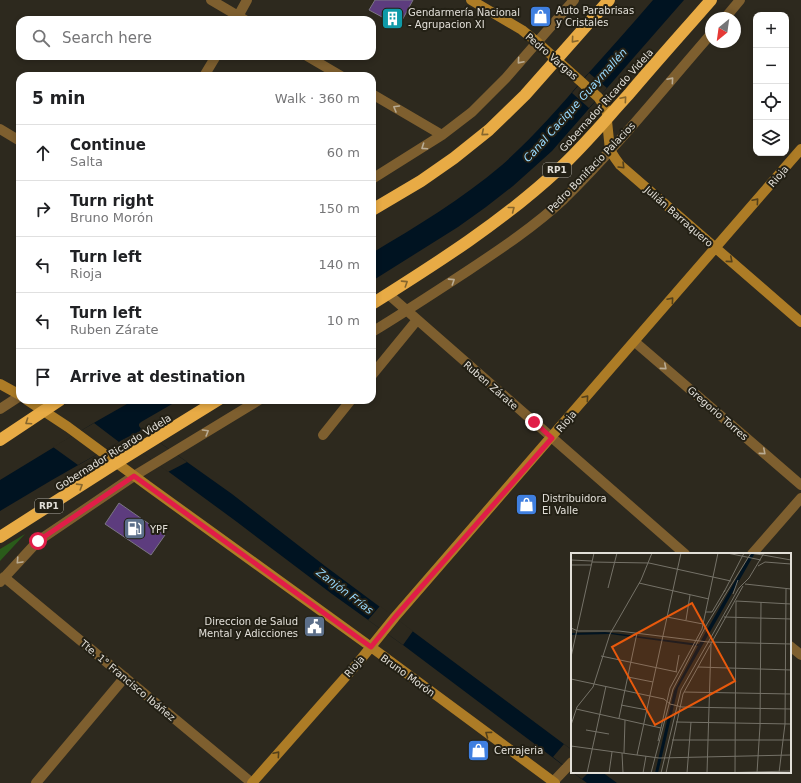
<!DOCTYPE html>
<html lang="en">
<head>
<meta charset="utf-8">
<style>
  :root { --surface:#fff; --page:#f6f6f6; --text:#202124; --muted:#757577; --line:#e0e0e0 }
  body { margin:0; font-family:"DejaVu Sans",sans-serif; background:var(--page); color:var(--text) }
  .controls { position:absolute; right:12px; top:12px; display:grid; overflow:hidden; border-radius:8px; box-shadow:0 2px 6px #0003 }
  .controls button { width:36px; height:36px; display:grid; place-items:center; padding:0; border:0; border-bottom:1px solid var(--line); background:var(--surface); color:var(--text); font:20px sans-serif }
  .compass { position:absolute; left:705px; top:12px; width:36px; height:36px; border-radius:50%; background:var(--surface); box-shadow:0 2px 6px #0003; rotate:209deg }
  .stop { position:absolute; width:12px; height:12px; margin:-9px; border:3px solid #e11d48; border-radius:50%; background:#fff }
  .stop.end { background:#e11d48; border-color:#fff; box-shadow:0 1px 4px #0008 }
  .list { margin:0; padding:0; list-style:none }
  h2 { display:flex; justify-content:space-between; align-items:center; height:52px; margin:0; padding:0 16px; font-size:17px }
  h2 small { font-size:13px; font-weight:400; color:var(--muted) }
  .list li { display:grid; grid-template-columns:26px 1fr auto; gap:12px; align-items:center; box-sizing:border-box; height:56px; padding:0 16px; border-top:1px solid var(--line) }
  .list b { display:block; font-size:15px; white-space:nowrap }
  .list p { margin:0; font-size:13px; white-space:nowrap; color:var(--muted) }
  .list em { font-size:13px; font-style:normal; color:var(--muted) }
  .icon { flex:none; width:22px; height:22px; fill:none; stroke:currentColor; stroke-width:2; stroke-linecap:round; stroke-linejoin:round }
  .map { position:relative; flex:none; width:801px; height:783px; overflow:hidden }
  .search { position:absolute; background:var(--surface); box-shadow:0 2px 6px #0003; left:16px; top:16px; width:360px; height:44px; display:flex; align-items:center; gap:10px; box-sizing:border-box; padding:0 14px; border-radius:12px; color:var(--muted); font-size:15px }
  .panel { position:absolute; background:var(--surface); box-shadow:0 2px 6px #0003; left:16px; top:72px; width:360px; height:332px; border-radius:12px }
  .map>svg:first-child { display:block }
  .green { fill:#2a5b1a }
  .water { fill:#001321 }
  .pier { fill:#2d291e }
  .building { fill:#5d3c7e; stroke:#7b7683 }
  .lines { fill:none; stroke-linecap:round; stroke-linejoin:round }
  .street { stroke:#7e5f2f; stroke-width:10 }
  .secondary { stroke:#ad7c26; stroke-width:10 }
  .highway { stroke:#e8ab45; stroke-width:12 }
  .oneway { stroke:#86662d }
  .oneway2 { stroke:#baac94 }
  .oneway3 { stroke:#53401b }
  .route { stroke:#e11d48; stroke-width:5 }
  .labels { text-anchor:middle; stroke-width:4; stroke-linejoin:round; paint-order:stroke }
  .shield { fill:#232015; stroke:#a9a69e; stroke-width:1 }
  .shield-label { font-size:9px; font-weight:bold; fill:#e2dfd8 }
  .poi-label { font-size:10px; fill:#e2dfd8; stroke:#232015; text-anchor:start }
  .street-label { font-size:10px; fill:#e2dfd8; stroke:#232015 }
  .water-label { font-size:11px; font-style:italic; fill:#98daff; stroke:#232015 }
  .inset-road { fill:none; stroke:#757268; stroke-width:1 }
  .view { fill:#e8590c; fill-opacity:0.15; stroke:#e8590c; stroke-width:2 }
  .inset-edge { fill:none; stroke:#e2dfd8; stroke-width:2 }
</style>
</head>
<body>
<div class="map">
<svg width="801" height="783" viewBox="0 0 801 783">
  <rect width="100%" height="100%" fill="#2d291e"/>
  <path class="green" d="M25,534L0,561V562V549Z"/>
  <path class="water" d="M653,0H684L552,151L532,169L513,186L486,207L458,227L372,281V253C417,226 462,199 502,165C532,138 559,108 585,77C608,51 631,26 653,0Z
    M134,400H179L141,422L139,424V426L142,430L232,494L325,566L572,750V772L403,645L332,594L237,522L124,439L52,480L0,511V480L97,421Z
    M572,772H602L617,783H587Z"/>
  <path class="pier" d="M589,73L607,88L589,108L572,93Z
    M94,423L119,442L78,465L53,447Z
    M142,430L187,462L168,472L124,439Z
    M380,606L413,631L403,645L368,620Z
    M564,744L572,750V772L553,757Z
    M572,772H589L582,779Z"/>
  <path class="building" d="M375,0H413L399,26L369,10Z
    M119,503L165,535L151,555L105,524Z"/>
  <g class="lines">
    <path class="street" d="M211,0L245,20
      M725,18L740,0
      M236,20L247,0
      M307,56L341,76
      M204,76L216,56
      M372,94L442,135
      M0,129L20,141
      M372,179L442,135L472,112L506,78L574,0
      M388,294L685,554
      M372,332C405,312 437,291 469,270C502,248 535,226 564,199C616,148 663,89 711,34
      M635,342L801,485
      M372,375L417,320
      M0,409L20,396
      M323,435L351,400
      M752,554L801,498
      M4,577L252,783
      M0,582L38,541L134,476L259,400
      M790,646L801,655
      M553,782L572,762
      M36,783L125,677"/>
    <path class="secondary" d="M471,0L522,30L537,42L598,97C603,104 609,112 607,121L610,150L615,158L620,165L801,322
      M0,384L20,395
      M27,400L68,427L148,486L371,647L555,783
      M252,783L357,664L395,617L801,149"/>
    <path class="highway" d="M372,210L421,181L454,158L489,130L525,95L609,0
      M372,304C437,263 502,222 559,169C584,146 606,119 629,94C656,62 684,31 711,0
      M0,440L60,400
      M0,537L116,463L218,400"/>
  </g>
  <defs><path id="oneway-chevron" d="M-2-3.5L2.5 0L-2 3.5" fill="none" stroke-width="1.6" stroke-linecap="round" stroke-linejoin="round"/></defs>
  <g class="oneway">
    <use href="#oneway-chevron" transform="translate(574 40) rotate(131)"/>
    <use href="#oneway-chevron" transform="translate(624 99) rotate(-49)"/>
    <use href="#oneway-chevron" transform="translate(484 133) rotate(140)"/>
    <use href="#oneway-chevron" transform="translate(512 209) rotate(-38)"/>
    <use href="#oneway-chevron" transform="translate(405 283) rotate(-33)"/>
    <use href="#oneway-chevron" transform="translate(28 422) rotate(146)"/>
    <use href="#oneway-chevron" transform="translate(80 486) rotate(-32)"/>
  </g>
  <g class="oneway2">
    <use href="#oneway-chevron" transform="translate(520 61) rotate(131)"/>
    <use href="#oneway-chevron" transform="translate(671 80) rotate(-49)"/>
    <use href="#oneway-chevron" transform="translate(396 108) rotate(-150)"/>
    <use href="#oneway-chevron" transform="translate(424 147) rotate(146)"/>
    <use href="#oneway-chevron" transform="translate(452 281) rotate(-33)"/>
    <use href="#oneway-chevron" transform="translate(664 367) rotate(41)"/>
    <use href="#oneway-chevron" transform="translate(206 432) rotate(-31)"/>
    <use href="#oneway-chevron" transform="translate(763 452) rotate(41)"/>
    <use href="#oneway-chevron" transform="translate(19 561) rotate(133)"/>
  </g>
  <g class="oneway3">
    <use href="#oneway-chevron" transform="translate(622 166) rotate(45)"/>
    <use href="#oneway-chevron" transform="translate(756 201) rotate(-49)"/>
    <use href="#oneway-chevron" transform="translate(730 260) rotate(41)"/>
    <use href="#oneway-chevron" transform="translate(671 300) rotate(-49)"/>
    <use href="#oneway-chevron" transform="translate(586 398) rotate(-49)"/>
    <use href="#oneway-chevron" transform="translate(488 734) rotate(-144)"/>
    <use href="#oneway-chevron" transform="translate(277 754) rotate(-49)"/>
  </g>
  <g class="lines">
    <path class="route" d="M38,541L134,476L371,647L395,617L552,438L534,422"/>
  </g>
  <defs>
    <symbol id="shop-square" viewBox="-11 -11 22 22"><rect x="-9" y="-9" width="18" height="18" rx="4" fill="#3f7fe0" stroke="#232015"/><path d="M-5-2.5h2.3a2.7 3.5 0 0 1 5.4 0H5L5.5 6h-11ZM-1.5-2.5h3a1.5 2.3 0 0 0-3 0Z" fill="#fff"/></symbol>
    <symbol id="building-square" viewBox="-11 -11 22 22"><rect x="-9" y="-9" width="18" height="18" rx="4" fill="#0f9aa8" stroke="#232015"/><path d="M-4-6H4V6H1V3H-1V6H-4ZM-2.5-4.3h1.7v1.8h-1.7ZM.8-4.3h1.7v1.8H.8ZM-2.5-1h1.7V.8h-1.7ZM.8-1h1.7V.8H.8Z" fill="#fff"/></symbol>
    <symbol id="fuel-square" viewBox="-11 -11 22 22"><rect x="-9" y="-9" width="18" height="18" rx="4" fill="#5c6f8a" stroke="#232015"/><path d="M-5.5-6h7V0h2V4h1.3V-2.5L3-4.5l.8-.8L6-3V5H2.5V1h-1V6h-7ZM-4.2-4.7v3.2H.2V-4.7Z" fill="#fff"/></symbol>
    <symbol id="civic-square" viewBox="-11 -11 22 22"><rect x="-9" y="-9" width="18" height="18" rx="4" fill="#5c6f8a" stroke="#232015"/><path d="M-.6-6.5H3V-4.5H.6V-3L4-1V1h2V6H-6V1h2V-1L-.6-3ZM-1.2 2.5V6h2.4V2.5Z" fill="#fff"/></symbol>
  </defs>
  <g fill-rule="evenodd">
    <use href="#shop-square" x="528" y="4" width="25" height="25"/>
    <use href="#building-square" x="380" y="6" width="25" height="25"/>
    <use href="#shop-square" x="514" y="492" width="25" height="25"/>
    <use href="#fuel-square" x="122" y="516" width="25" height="25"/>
    <use href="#civic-square" x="302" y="614" width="25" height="25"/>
    <use href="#shop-square" x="466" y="738" width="25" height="25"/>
  </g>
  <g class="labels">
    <g class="shield">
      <rect x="543" y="163" width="28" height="14" rx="3"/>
      <rect x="35" y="499" width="28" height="14" rx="3"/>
    </g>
    <g class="shield-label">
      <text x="557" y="173">RP1</text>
      <text x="49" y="509">RP1</text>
    </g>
    <g class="poi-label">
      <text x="556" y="14">Auto Parabrisas<tspan x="556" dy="12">y Cristales</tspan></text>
      <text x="408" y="16">Gendarmería Nacional<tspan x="408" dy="12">- Agrupacion XI</tspan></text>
      <text x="542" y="502">Distribuidora<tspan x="542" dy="12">El Valle</tspan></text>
      <text x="150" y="533">YPF</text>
      <text x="298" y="625" text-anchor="end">Direccion de Salud<tspan x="298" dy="12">Mental y Adicciones</tspan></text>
      <text x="494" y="754">Cerrajeria</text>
    </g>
    <g class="street-label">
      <text transform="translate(552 56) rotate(41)" y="4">Pedro Vargas</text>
      <text transform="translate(606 100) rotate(-48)" y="4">Gobernador Ricardo Videla</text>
      <text transform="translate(591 167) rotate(-46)" y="4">Pedro Bonifacio Palacios</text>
      <text transform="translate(778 176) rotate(-49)" y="4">Rioja</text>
      <text transform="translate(679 216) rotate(41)" y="4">Julián Barraquero</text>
      <text transform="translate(491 385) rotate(41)" y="4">Ruben Zárate</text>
      <text transform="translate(718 413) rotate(41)" y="4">Gregorio Torres</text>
      <text transform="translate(566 421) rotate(-49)" y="4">Rioja</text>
      <text transform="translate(113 452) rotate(-32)" y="4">Gobernador Ricardo Videla</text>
      <text transform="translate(354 666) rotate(-49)" y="4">Rioja</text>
      <text transform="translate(408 675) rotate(36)" y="4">Bruno Morón</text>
      <text transform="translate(128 680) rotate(40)" y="4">Tte. 1° Francisco Ibáñez</text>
    </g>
    <g class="water-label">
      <text transform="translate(575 105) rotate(-48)" y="4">Canal Cacique Guaymallén</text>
      <text transform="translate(345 591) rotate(37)" y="4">Zanjón Frías</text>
    </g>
  </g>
  <g transform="translate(571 553)">
    <rect width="220" height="220" fill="#2d291e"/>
    <path d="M180,0H184L107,135L87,220H84L103,138L127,93L39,81L0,82V80L34,79L128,91Z" fill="#001321"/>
    <path class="inset-road" d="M156,0L190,7M178,0L192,2M192,2L220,7M0,7L21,8M21,9L78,10L160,28M0,12H20M187,13L194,9L220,11M68,30L138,46M174,31L220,36M37,35L46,0M153,39L173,0M162,41L167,27M165,48L220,51M135,59H141L154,37M96,64L132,71M153,64L220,66M115,67L119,42M0,75L7,78H48L137,89L220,91M30,103L106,119M0,104L23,0M127,114L220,117M105,119L108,102M57,124L82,129M0,126L93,146L99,151L111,154L220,156M113,139L220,141M50,152L76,157M5,156L90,175M48,165L66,80M105,169L220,171M0,172L6,154L22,134L39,81L70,27L81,0M15,177L38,181M101,187H220M87,188L99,135L131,76L147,0M0,193L88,205L220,202M51,200L52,220M53,200L54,167M66,202L110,0M16,220L35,133M38,220L41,199M72,220L75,203M80,220L102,136L136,71L180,0M90,220L110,137L168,35L178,25L193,0M95,220L112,141L172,33M116,220L120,169M136,220L140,91M144,220L220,218M164,220L165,48M186,220L189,173L190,49M208,220L214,171L215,36"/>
    <path class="view" d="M121,50L164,128L84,172L41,94Z"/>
    <rect width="220" height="220" class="inset-edge"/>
  </g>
</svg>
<div class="controls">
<button>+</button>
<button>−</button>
<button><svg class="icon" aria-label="locate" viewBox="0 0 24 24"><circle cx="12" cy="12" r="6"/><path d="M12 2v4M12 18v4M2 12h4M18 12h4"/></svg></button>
<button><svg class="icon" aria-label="layers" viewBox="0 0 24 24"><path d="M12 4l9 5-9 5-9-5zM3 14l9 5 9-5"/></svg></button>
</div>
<svg class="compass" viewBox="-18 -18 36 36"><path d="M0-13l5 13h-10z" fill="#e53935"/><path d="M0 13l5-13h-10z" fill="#757577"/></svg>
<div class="stop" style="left:38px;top:541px"></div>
<div class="stop end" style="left:534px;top:422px"></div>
<div class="search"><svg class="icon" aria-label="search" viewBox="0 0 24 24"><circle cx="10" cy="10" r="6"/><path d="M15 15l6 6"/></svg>Search here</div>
<section class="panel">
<h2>5 min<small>Walk · 360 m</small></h2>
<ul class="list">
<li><svg class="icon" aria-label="ahead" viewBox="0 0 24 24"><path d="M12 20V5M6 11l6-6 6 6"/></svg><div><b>Continue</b><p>Salta</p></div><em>60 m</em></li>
<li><svg class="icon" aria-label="right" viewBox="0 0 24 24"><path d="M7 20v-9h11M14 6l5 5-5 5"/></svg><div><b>Turn right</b><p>Bruno Morón</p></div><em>150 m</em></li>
<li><svg class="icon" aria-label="left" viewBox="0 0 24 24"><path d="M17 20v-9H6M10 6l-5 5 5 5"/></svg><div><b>Turn left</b><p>Rioja</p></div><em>140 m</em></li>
<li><svg class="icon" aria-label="left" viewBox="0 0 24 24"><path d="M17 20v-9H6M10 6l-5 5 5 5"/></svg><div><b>Turn left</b><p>Ruben Zárate</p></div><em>10 m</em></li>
<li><svg class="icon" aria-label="arrive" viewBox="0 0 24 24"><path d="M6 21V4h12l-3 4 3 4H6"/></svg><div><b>Arrive at destination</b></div></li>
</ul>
</section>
</div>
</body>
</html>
